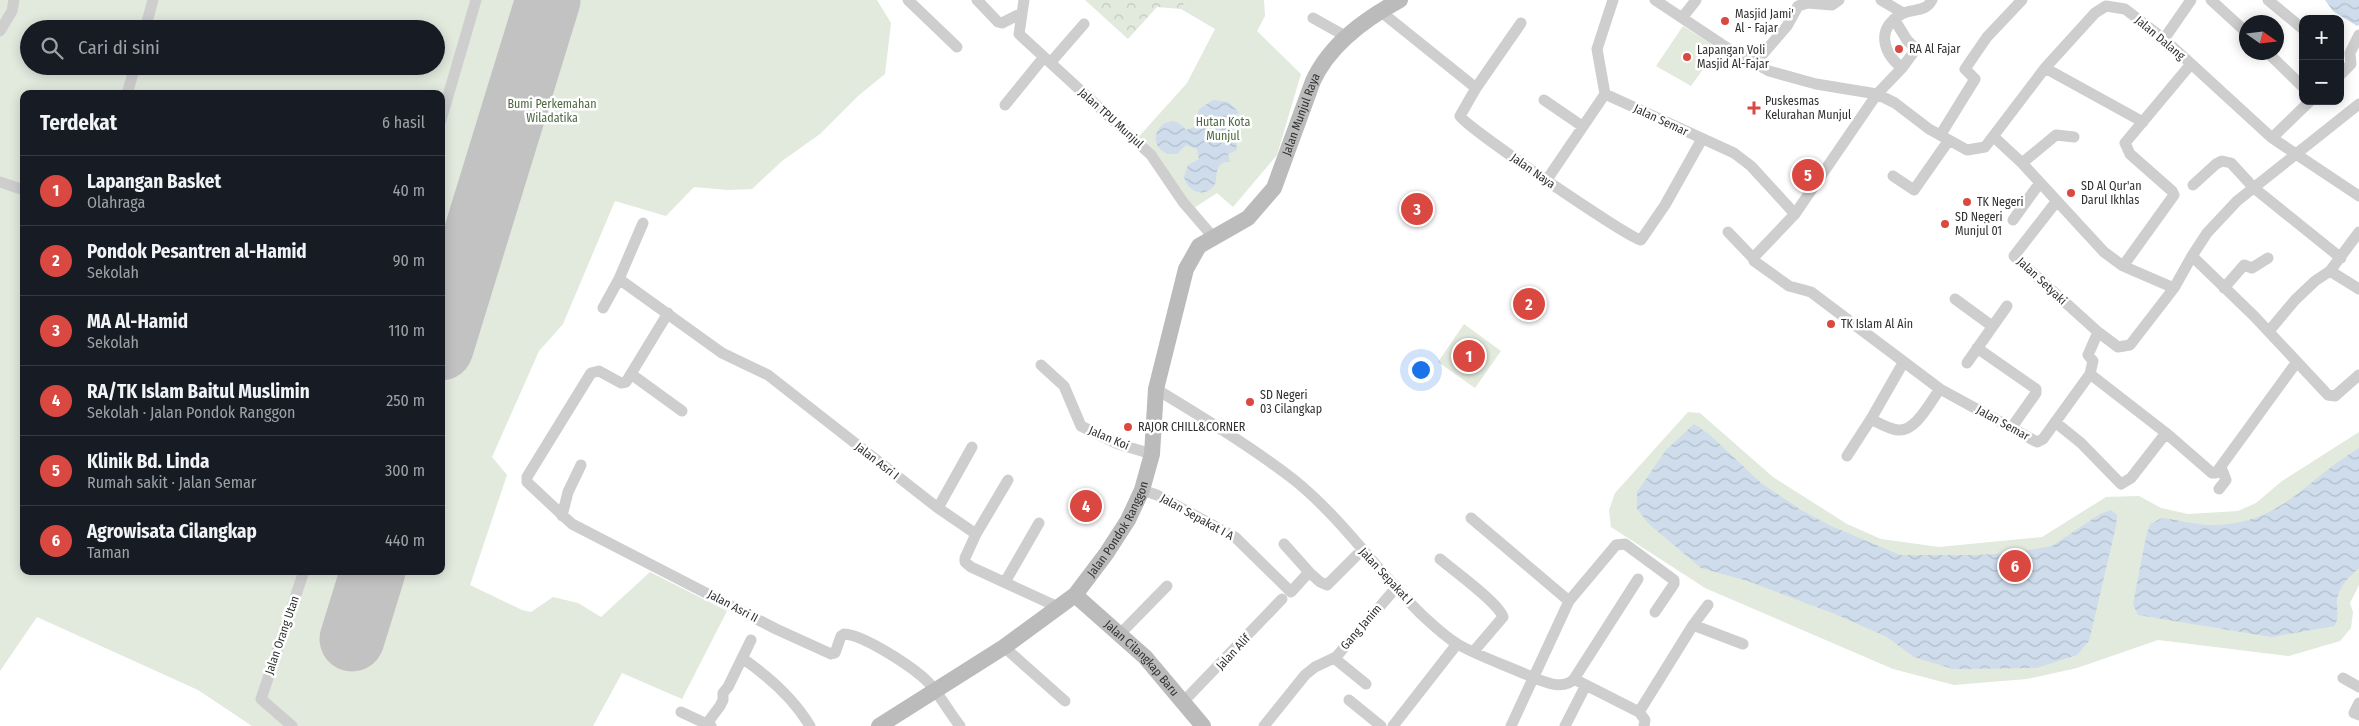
<!DOCTYPE html>
<html lang="id">
<head>
<meta charset="utf-8">
<style>
  :root { --surface:#171b24; --page:#242831; --text:#f1f3f6; --muted:#9ea1a6; --line:#363941; --accent:#da4941 }
  body { margin:0; font-family:"Fira Sans Condensed",sans-serif; background:var(--page); color:var(--text) }
  .controls { position:absolute; right:15px; top:15px; display:grid; overflow:hidden; border-radius:10px; box-shadow:0 2px 12px #0003 }
  .controls button { width:45px; height:45px; display:grid; place-items:center; padding:0; border:0; border-bottom:1px solid var(--line); background:var(--surface); color:var(--text); font:25px sans-serif }
  .compass { position:absolute; left:2239px; top:15px; width:45px; height:45px; border-radius:50%; background:var(--surface); box-shadow:0 2px 12px #0003; rotate:104deg }
  .you { position:absolute; left:1420px; top:369px; width:18px; height:18px; margin:-12px; border:4px solid #fff; border-radius:50%; background:#1a73e8; box-shadow:0 0 0 8px #1a73e833 }
  .badge { display:grid; place-items:center; width:32px; height:32px; border-radius:50%; background:var(--accent); color:#fff; font-size:16px; font-weight:700 }
  .pin { position:absolute; translate:-50% -50%; border:2px solid #fff; box-shadow:0 1px 5px #0006 }
  .list { margin:0; padding:0; list-style:none }
  h2 { display:flex; justify-content:space-between; align-items:center; height:65px; margin:0; padding:0 20px; font-size:21px }
  h2 small { font-size:16px; font-weight:400; color:var(--muted) }
  .list li { display:grid; grid-template-columns:32px 1fr auto; gap:15px; align-items:center; box-sizing:border-box; height:70px; padding:0 20px; border-top:1px solid var(--line) }
  .list b { display:block; font-size:19px; white-space:nowrap }
  .list p { margin:0; font-size:16px; white-space:nowrap; color:var(--muted) }
  .list em { font-size:16px; font-style:normal; color:var(--muted) }
  .icon { flex:none; width:28px; height:28px; fill:none; stroke:currentColor; stroke-width:2; stroke-linecap:round; stroke-linejoin:round }
  .map { position:relative; flex:none; width:2359px; height:726px; overflow:hidden }
  .search { position:absolute; background:var(--surface); box-shadow:0 2px 12px #0003; left:20px; top:20px; width:425px; height:55px; display:flex; align-items:center; gap:12px; box-sizing:border-box; padding:0 18px; border-radius:28px; color:var(--muted); font-size:19px }
  .panel { position:absolute; background:var(--surface); box-shadow:0 2px 12px #0003; left:20px; top:90px; width:425px; height:485px; border-radius:10px }
  .map>svg:first-child { display:block }
  .green { fill:#e2e9dd; fill-rule:evenodd }
  .forest { fill:url(#forest-crowns) }
  .water { fill:url(#water-waves) }
  .lines { fill:none; stroke-linecap:round; stroke-linejoin:round }
  .runway { stroke:#c2c2c2; stroke-width:65 }
  .street { stroke:#cecece; stroke-width:11 }
  .secondary { stroke:#bbb; stroke-width:16 }
  .poi-dot { fill:#da4941; stroke:#fff; stroke-width:2 }
  .labels { text-anchor:middle; stroke-width:5; stroke-linejoin:round; paint-order:stroke }
  .poi-label { font-size:12px; fill:#313131; stroke:#fff; text-anchor:start }
  .street-label { font-size:12px; fill:#313131; stroke:#fff }
  .park-label { font-size:12px; fill:#4e6a40; stroke:#fff }
</style>
</head>
<body>
<div class="map">
<svg width="2359" height="726" viewBox="0 0 2359 726">
  <defs>
    <pattern id="forest-crowns" width="20" height="18" patternUnits="userSpaceOnUse" patternTransform="scale(1.25)"><rect width="20" height="18" fill="#e2e9dd"/><path d="M2 6a3 3 0 1 1 6 0M12 15a3 3 0 1 1 6 0" fill="none" stroke="#c2c8be"/></pattern>
    <pattern id="water-waves" width="16" height="10" patternUnits="userSpaceOnUse" patternTransform="scale(1.25)"><rect width="16" height="10" fill="#cedceb"/><path d="M0 5q4-4 8 0t8 0" fill="none" stroke="#b1bdca"/></pattern>
  </defs>
  <rect width="100%" height="100%" fill="#fff"/>
  <path class="green" d="M0,0H877L891,23L885,74L858,96L820,134L782,161L752,189L728,190L694,187L666,216L615,201L563,324L539,351L492,457L507,475L470,585L522,610L531,612L553,597L578,603L601,617L650,572L727,611L682,699L622,673L593,726H252L198,690L37,617L0,671ZM29,29H436V66H29ZM24,94H441V571H24Z
    M1186,0H1264L1265,16L1257,31L1301,74L1277,155L1233,207L1217,193L1194,208L1134,142L1187,83L1215,29L1181,9Z
    M1683,26L1718,48L1691,86L1656,66Z
    M1464,324L1501,351L1475,388L1438,362Z
    M1688,412L1700,413L1773,477L1847,524L1881,539L1939,547L2042,537L2106,497L2139,496L2161,508L2188,514L2238,511L2256,503L2282,481L2359,432V585L2350,603L2353,612L2351,628L2340,641L2289,656L2158,640L2077,668L2027,679L1954,685L1893,669L1705,588L1611,527L1609,510L1615,493Z"/>
  <path class="forest" d="M1085,0H1186L1181,9L1157,7L1128,39Z"/>
  <path class="water" d="M2325,0H2359V25L2357,26L2333,11Z
    M1213,100L1228,102L1239,112L1233,118L1228,129L1235,135L1237,150L1228,154L1230,162C1225,162 1222,162 1219,166C1214,173 1219,182 1212,188C1201,198 1187,190 1184,177L1188,165L1199,159L1197,149L1186,145L1177,154H1168C1139,142 1168,105 1186,130L1194,127L1199,109Z
    M1694,424L1710,435L1761,483L1801,510L1831,526L1900,555H1977L2013,553L2052,546L2100,514L2111,510L2117,515L2116,526L2089,641L2077,655L2036,668L1953,669L1914,657L1887,637L1835,614L1748,581L1701,568L1649,524L1637,509V492L1666,450Z
    M2359,448V568C2350,576 2340,585 2337,598C2336,607 2340,619 2334,626L2271,637L2138,615L2133,604L2146,537L2150,524L2162,518C2177,520 2193,524 2208,525C2279,527 2304,481 2359,448Z"/>
  <g class="lines">
    <path class="runway" d="M441,348L548,0
      M352,639L373,571"/>
    <path class="street" d="M908,0L957,47
      M977,0L998,22L1002,23L1022,13
      M1024,0L1019,34L1151,155L1183,202L1214,238
      M1655,0L1732,51L1769,71L1816,84L1877,94L1895,103L1929,129L1967,150L1985,147L2045,68L2095,13L2106,6L2125,9L2164,39L2272,138L2359,196
      M1881,0L1903,13
      M1932,0C1925,13 1913,8 1902,14C1876,28 1882,52 1902,68L1877,94L1795,214L1753,258L1754,261L1789,286L1811,292L1940,389L2037,442L2043,439L2090,374L2166,433L2212,473H2216L2296,363
      M2211,0L2246,32
      M2268,0L2303,29
      M1380,11L1476,88
      M1313,18L1347,37
      M1682,18L1696,0
      M1894,19L1907,40L1916,49L1902,68
      M1521,23L1476,88L1460,116C1467,128 1627,237 1641,240L1665,205L1702,139
      M145,29L153,0
      M0,31L12,11L14,0
      M2164,39L2191,0
      M2267,52L2303,87
      M1051,62L1084,24
      M1755,63L1787,26L1798,6L1808,3L1832,5L1839,0
      M2045,68L2143,122
      M2340,75L2351,64L2350,53L2359,35
      M127,94L135,66
      M1605,94L1734,153L1751,166L1795,214
      M1605,94L1597,49L1613,0
      M1544,100L1582,126
      M1005,105L1044,57
      M441,120L476,0
      M1941,134L1975,79L1965,69L1987,37L2022,0
      M1994,137L2022,163L2104,252L2123,266L2174,288L2192,256L2254,316L2328,395L2335,396L2359,375
      M2272,138L2310,101
      M2022,163L2056,135L2074,137
      M1893,176L1914,190L1949,140
      M1546,181L1605,94
      M0,182L24,190
      M2193,185L2216,164L2222,161L2231,163L2254,188L2341,258
      M2056,202L2014,256L2098,332
      M2013,220L2039,184
      M1728,232L1753,258
      M2192,256L2207,233L2237,201L2359,104
      M2123,266L2174,195L2172,191L2130,154L2125,143L2191,64
      M2330,271L2359,289
      M619,279L722,353L768,375L938,508L976,534L965,558V562L971,567L1058,607
      M2224,288L2244,265L2252,268L2268,258
      M1955,299L1992,326
      M603,308L619,279L643,223
      M668,313L626,382L621,383L599,371L591,373L527,477V482L572,524L776,629L831,654L835,653L841,636L844,634C864,635 913,667 928,682C940,695 949,712 960,726
      M2269,331L2295,300L2315,281L2330,271L2359,232
      M1977,348L2036,389V393L2012,427
      M1967,363L2007,306
      M1041,365L1064,386L1081,426L1118,444L1152,454
      M631,374L682,411
      M2090,374L2093,361L2088,355L2098,332L2118,347L2130,345L2174,288
      M1156,389C1202,417 1250,446 1293,479C1341,517 1377,571 1421,614C1432,624 1443,635 1456,643C1473,654 1505,665 1525,674C1540,680 1562,692 1574,679L1639,712L1645,720L1644,726
      M1871,419C1879,423 1889,429 1898,430C1916,432 1930,402 1940,389
      M2055,422L2081,443L2121,484L2131,478L2166,433
      M1847,456L1871,419L1903,363
      M2219,489L2226,480L2221,467
      M1142,490L1157,495L1235,537L1291,592L1309,572L1320,582L1327,585L1362,550
      M938,508L972,447
      M562,516L568,492L581,465
      M1471,518L1569,601L1511,726
      M976,534L1008,480
      M1284,544L1309,572
      M1440,559C1453,570 1499,603 1503,617L1474,651
      M1005,582L1039,523
      M1569,601L1616,545L1625,544L1674,580V584L1655,612
      M1708,605L1693,625L1743,644
      M1119,635L1167,586
      M1004,647L1065,701
      M742,658C768,676 794,699 810,726
      M1334,658L1366,684
      M2343,678L2359,687
      M1574,679L1638,579
      M1349,700L1381,726
      M1182,703L1282,599
      M2359,703L2354,713L2359,715
      M681,712L711,726
      M1639,712L1693,625
      M292,726L261,699L304,571
      M705,726L720,706L723,700V693L728,687L751,640
      M1264,726L1305,675L1315,667L1336,657L1395,589
      M1393,726L1457,644
      M1565,726L1586,685"/>
    <g class="secondary">
      <path id="s1" d="M1075,595L1145,657L1203,726"/>
      <path id="s2" d="M879,726L1004,647L1075,595L1106,554L1128,520L1142,490L1152,454L1156,389L1186,269L1199,246L1248,218L1274,188L1313,81C1330,44 1365,19 1400,0"/>
    </g>
  </g>
  <g class="poi-dot">
    <circle cx="1725" cy="21" r="5"/>
    <circle cx="1899" cy="49" r="5"/>
    <circle cx="1687" cy="57" r="5"/>
    <path d="M1751.5 100.5h5v5h5v5h-5v5h-5v-5h-5v-5h5z"/>
    <circle cx="2071" cy="193" r="5"/>
    <circle cx="1967" cy="202" r="5"/>
    <circle cx="1945" cy="224" r="5"/>
    <circle cx="1831" cy="324" r="5"/>
    <circle cx="1250" cy="402" r="5"/>
    <circle cx="1128" cy="427" r="5"/>
  </g>
  <g class="labels">
    <g class="poi-label">
      <text x="1735" y="18">Masjid Jami'<tspan x="1735" dy="14">Al - Fajar</tspan></text>
      <text x="1909" y="53">RA Al Fajar</text>
      <text x="1697" y="54">Lapangan Voli<tspan x="1697" dy="14">Masjid Al-Fajar</tspan></text>
      <text x="1765" y="105">Puskesmas<tspan x="1765" dy="14">Kelurahan Munjul</tspan></text>
      <text x="2081" y="190">SD Al Qur'an<tspan x="2081" dy="14">Darul Ikhlas</tspan></text>
      <text x="1977" y="206">TK Negeri</text>
      <text x="1955" y="221">SD Negeri<tspan x="1955" dy="14">Munjul 01</tspan></text>
      <text x="1841" y="328">TK Islam Al Ain</text>
      <text x="1260" y="399">SD Negeri<tspan x="1260" dy="14">03 Cilangkap</tspan></text>
      <text x="1138" y="431">RAJOR CHILL&amp;CORNER</text>
    </g>
    <g class="street-label">
      <text transform="translate(2160 38) rotate(40)" y="4">Jalan Dalang</text>
      <text dy="4" stroke="none"><textPath href="#s2" startOffset="788">Jalan Munjul Raya</textPath></text>
      <text transform="translate(1111 118) rotate(42)" y="4">Jalan TPU Munjul</text>
      <text transform="translate(1661 120) rotate(25)" y="4">Jalan Semar</text>
      <text transform="translate(1533 171) rotate(35)" y="4">Jalan Naya</text>
      <text transform="translate(2042 281) rotate(43)" y="4">Jalan Setyaki</text>
      <text transform="translate(2003 423) rotate(29)" y="4">Jalan Semar</text>
      <text transform="translate(1109 438) rotate(23)" y="4">Jalan Koi</text>
      <text transform="translate(877 461) rotate(38)" y="4">Jalan Asri I</text>
      <text transform="translate(1197 517) rotate(29)" y="4">Jalan Sepakat I A</text>
      <text dy="4" stroke="none"><textPath href="#s2" startOffset="315">Jalan Pondok Ranggon</textPath></text>
      <text transform="translate(1386 576) rotate(47)" y="4">Jalan Sepakat I</text>
      <text transform="translate(733 606) rotate(28)" y="4">Jalan Asri II</text>
      <text transform="translate(1361 627) rotate(-49)" y="4">Gang Janim</text>
      <text transform="translate(282 635) rotate(-71)" y="4">Jalan Orang Utan</text>
      <text transform="translate(1233 652) rotate(-47)" y="4">Jalan Alif</text>
      <text dy="4" stroke="none"><textPath href="#s1" startOffset="92">Jalan Cilangkap Baru</textPath></text>
    </g>
    <g class="park-label">
      <text x="552" y="108">Bumi Perkemahan<tspan x="552" dy="14">Wiladatika</tspan></text>
      <text x="1223" y="126">Hutan Kota<tspan x="1223" dy="14">Munjul</tspan></text>
    </g>
  </g>
</svg>
<div class="controls">
<button>+</button>
<button>−</button>
</div>
<svg class="compass" viewBox="-18 -18 36 36"><path d="M0-13l5 13h-10z" fill="#e53935"/><path d="M0 13l5-13h-10z" fill="#9ea1a6"/></svg>
<div class="you"></div>
<div class="pin badge" style="left:1469px;top:356px">1</div>
<div class="pin badge" style="left:1529px;top:304px">2</div>
<div class="pin badge" style="left:1417px;top:209px">3</div>
<div class="pin badge" style="left:1086px;top:506px">4</div>
<div class="pin badge" style="left:1808px;top:175px">5</div>
<div class="pin badge" style="left:2015px;top:566px">6</div>
<div class="search"><svg class="icon" aria-label="search" viewBox="0 0 24 24"><circle cx="10" cy="10" r="6"/><path d="M15 15l6 6"/></svg>Cari di sini</div>
<section class="panel">
<h2>Terdekat<small>6 hasil</small></h2>
<ul class="list">
<li><span class="badge">1</span><div><b>Lapangan Basket</b><p>Olahraga</p></div><em>40 m</em></li>
<li><span class="badge">2</span><div><b>Pondok Pesantren al-Hamid</b><p>Sekolah</p></div><em>90 m</em></li>
<li><span class="badge">3</span><div><b>MA Al-Hamid</b><p>Sekolah</p></div><em>110 m</em></li>
<li><span class="badge">4</span><div><b>RA/TK Islam Baitul Muslimin</b><p>Sekolah · Jalan Pondok Ranggon</p></div><em>250 m</em></li>
<li><span class="badge">5</span><div><b>Klinik Bd. Linda</b><p>Rumah sakit · Jalan Semar</p></div><em>300 m</em></li>
<li><span class="badge">6</span><div><b>Agrowisata Cilangkap</b><p>Taman</p></div><em>440 m</em></li>
</ul>
</section>
</div>
</body>
</html>
